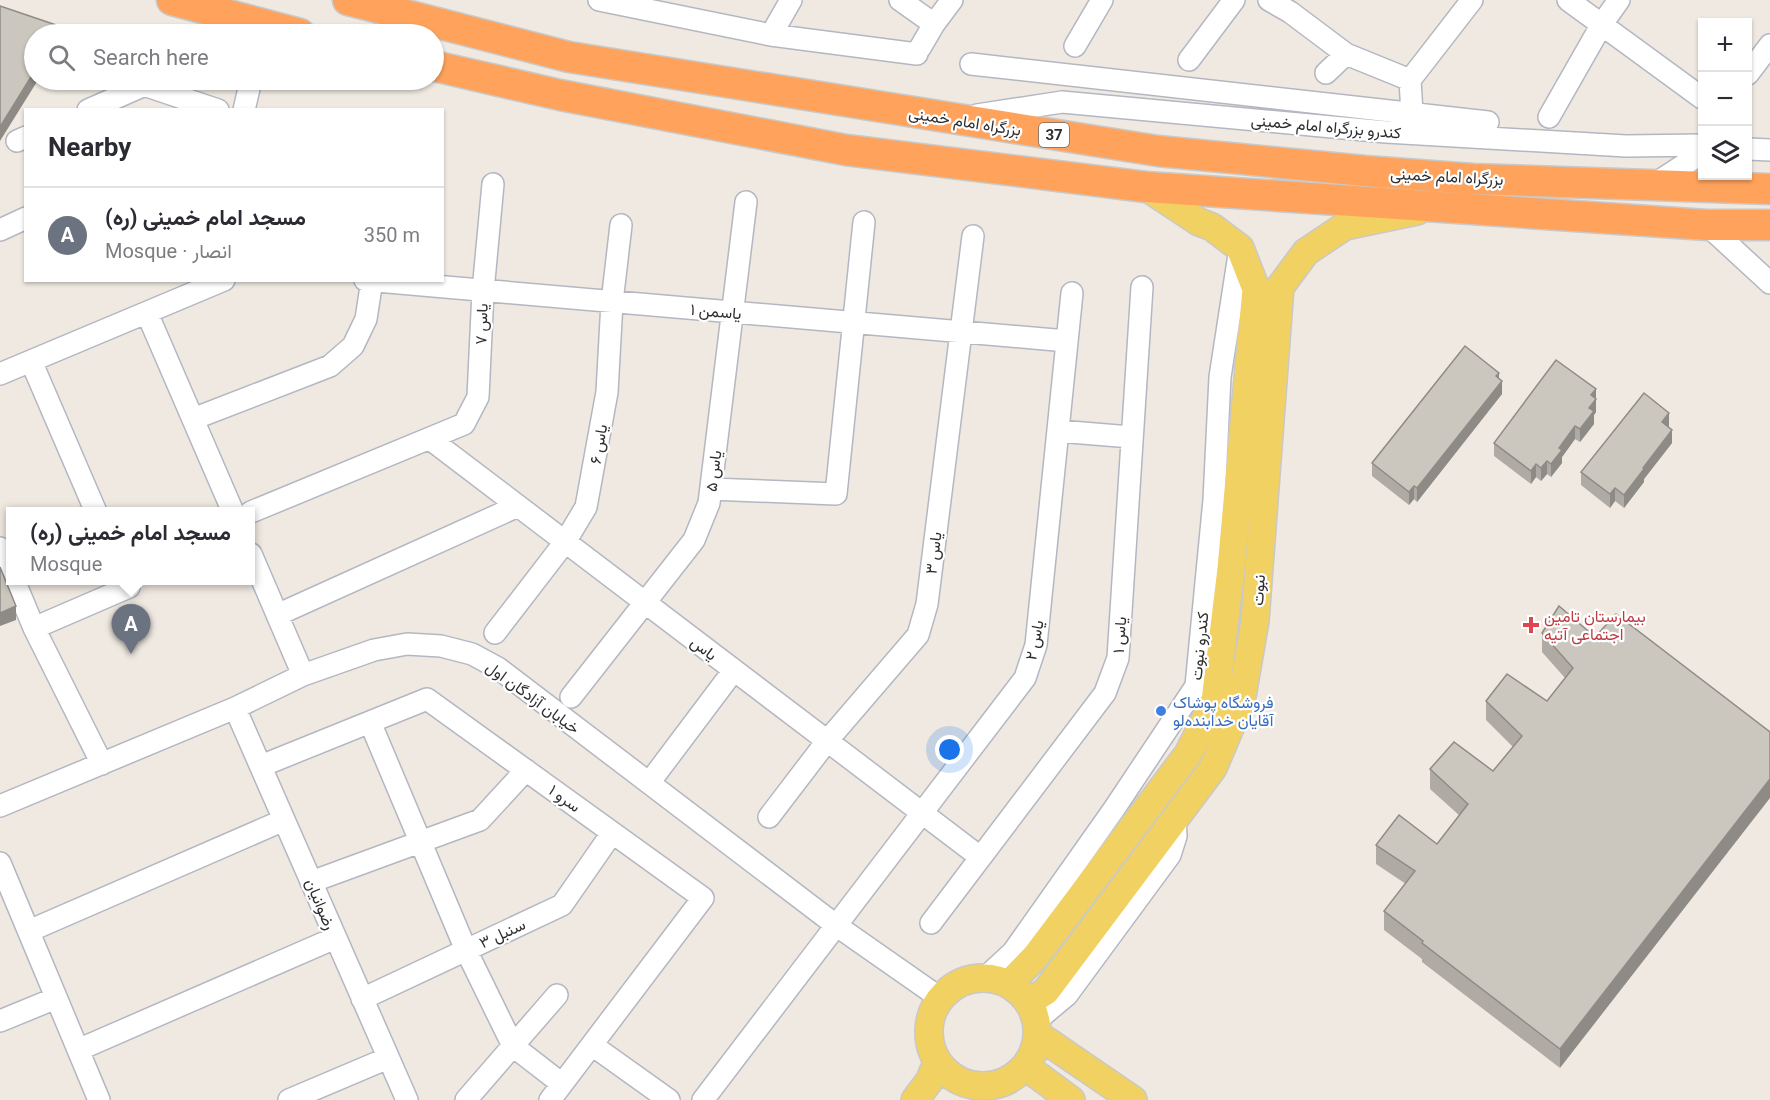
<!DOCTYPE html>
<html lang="en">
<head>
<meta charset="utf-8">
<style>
  :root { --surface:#fff; --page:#f2f2f3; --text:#2b2b33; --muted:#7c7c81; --line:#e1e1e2; --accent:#b45309 }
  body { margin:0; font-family:Roboto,Vazirmatn,sans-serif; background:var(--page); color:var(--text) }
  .controls { position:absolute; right:18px; top:18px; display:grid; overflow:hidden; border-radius:0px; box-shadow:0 2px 4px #0004 }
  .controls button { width:54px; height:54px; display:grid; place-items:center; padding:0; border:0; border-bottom:2px solid var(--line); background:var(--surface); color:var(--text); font:30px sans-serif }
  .you { position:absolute; left:950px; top:750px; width:21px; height:21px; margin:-15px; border:4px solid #fff; border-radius:50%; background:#1a73e8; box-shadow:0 0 0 9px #1a73e833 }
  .badge { display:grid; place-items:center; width:39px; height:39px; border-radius:50%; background:var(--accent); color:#fff; font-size:20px; font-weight:700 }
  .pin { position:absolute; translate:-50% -50px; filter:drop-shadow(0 2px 3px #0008) }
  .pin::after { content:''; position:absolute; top:32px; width:21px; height:18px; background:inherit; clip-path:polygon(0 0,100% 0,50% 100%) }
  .popup { position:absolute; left:6px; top:507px; width:249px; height:78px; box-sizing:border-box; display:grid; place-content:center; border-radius:0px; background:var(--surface); filter:drop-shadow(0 2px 4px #0005); font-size:20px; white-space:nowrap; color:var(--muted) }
  .popup b { font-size:22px; color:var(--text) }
  .popup::after { content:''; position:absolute; left:50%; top:100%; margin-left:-12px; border:12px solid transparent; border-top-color:var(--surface) }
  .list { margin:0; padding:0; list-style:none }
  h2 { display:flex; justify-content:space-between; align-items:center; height:78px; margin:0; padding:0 24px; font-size:26px }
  h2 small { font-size:20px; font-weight:400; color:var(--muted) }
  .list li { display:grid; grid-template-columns:39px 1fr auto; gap:18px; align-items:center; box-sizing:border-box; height:96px; padding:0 24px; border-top:2px solid var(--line) }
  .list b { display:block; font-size:22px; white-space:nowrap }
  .list p { margin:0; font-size:20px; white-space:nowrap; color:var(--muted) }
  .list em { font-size:20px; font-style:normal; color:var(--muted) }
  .icon { flex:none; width:33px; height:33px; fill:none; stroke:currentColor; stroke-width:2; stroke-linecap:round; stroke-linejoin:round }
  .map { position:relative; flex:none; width:1770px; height:1100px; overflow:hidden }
  .search { position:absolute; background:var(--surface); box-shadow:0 2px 4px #0004; left:24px; top:24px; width:420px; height:66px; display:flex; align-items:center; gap:15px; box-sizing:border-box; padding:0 21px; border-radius:33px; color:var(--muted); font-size:22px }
  .panel { position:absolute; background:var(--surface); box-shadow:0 2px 4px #0004; left:24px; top:108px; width:420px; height:174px; border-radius:0px }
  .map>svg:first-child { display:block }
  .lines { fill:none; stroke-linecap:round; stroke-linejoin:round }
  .minor-casing { stroke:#b4b7c1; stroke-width:24 }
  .major-casing { stroke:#c9c9c9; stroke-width:30 }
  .highway-casing { stroke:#c9c9c9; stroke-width:33 }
  .minor { stroke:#fff; stroke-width:21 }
  .major { stroke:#f2d163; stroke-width:27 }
  .highway { stroke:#ffa35c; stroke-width:30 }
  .wall { fill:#afaba4 }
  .shaded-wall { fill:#8e8b86 }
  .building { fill:#cbc7bf; stroke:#8e8b86; stroke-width:1.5 }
  .health-dot { fill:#e0444e; stroke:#fff; stroke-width:2 }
  .shop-dot { fill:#3f7fe0; stroke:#fff; stroke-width:2 }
  .labels { text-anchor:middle; stroke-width:4.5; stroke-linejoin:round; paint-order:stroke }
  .shield { fill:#fff; stroke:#6d6d6d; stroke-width:1.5 }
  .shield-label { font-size:15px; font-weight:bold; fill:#2e2e2e }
  .street-label { font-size:16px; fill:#2e2e2e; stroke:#fff }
  .health-label { font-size:16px; fill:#be3a42; stroke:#fff; text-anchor:start }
  .shop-label { font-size:16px; fill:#366cbe; stroke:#fff; text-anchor:start }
</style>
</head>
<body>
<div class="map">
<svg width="1770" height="1100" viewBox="0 0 1770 1100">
  <rect width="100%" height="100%" fill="#efe9e1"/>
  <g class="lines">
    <defs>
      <path id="minor" d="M599,0L771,35L917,54
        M900,0L934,24
        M1269,0L1290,12L1346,54L1410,80
        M1568,0L1702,98
        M771,35L791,0
        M1075,46L1102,0
        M920,48L934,24L952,0
        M1189,60L1234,0
        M971,64L1488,122
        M1326,73L1346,54
        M1748,74L1770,45
        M129,80L218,110
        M88,110L145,85
        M244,110L251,80
        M1412,113L1410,80L1472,0
        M977,115L1062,102L1386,132L1626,146L1702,145
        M1549,117L1602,24L1619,0
        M17,141L26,137
        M1748,149L1770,150
        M1653,185L1702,153
        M1707,225L1770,283
        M0,230L26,218
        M365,280L1067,341
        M147,313L233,512
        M31,361L96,512
        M0,374L224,280
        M193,419L330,366L353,346L366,319L372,280
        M1058,431L1131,437
        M430,439L980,857
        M711,489L836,494L864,222
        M251,512L464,424L478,397L483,291L493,184
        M0,548L11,574
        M251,554L303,675
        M14,580L34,628
        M277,615L518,506
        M495,633L565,542L586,507L607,392L612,302L621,225
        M571,697L694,540L709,503L746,202
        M235,708L407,1100
        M370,722L466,950L513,1046L562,1084
        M102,764L34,628L129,587L126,580
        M261,766L427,699L703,898L550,1100
        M649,783L734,670
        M0,806L235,708L303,675L374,650L407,644L441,646L472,654L498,668L837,926L940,998
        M769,817L827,741L918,635L927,604L973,236
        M0,863L99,1100
        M311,882L480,820L526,770
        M931,923L1105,693L1118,658L1142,287
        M29,931L284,820
        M985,978L1013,952L1114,809L1196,686L1214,500L1220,377L1240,248
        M362,999L562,905L612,833
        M0,1021L56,998
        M1036,1021L1067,995L1170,855L1176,836L1175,819
        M592,1045L669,1100
        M78,1050L335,938
        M289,1100L388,1058
        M466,1100L557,995
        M703,1100L1025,678L1036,645L1072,293"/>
      <path id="major" d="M929 1032a54 54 0 1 1 108 0a54 54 0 1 1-108 0Z
        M1009,984L1036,956L1188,754L1215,701L1231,569L1256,289L1240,248L1212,227L1199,222L1146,187
        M1029,1002L1046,991L1213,768L1241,702L1255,621L1280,287L1306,252L1345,226L1417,211
        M1038,1035L1133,1100
        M1025,1066L1071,1100
        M915,1100L930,1080L937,1062"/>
      <path id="highway" d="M172,0L300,34
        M348,0L569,57L1158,151L1365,171L1473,179L1770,189
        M434,66L560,95L846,150L1146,187L1707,225H1770"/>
    </defs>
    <use href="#minor" class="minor-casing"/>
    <use href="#major" class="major-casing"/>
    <use href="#highway" class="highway-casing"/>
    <use href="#minor" class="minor"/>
    <use href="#major" class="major"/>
    <use href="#highway" class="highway"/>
  </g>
  <path class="wall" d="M1499,378L1502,394L1417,502L1414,499L1409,505L1372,476V463Z
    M1596,389V412L1594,415V424L1580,442L1575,439L1562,457V463L1551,477L1547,474L1541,481L1536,477L1531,484L1494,456V443Z
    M1669,426L1668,427L1672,443L1644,479V482L1624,508L1615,501L1610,508L1581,485V472Z
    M1542,633L1595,637L1560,1068L1422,962V959L1384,930V911L1406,884L1376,864V845L1437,844L1460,816L1430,789V769L1493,771L1513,747L1486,720V701H1547L1565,678L1542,652Z"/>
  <path class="shaded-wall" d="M62,27V34H58Z
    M34,72V80H38L0,141V127Z
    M1499,373V385L1502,381V394L1417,502V488Z
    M1596,389V412L1594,415V424L1580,442V429L1589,408L1591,395Z
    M1669,413V426L1662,435V422Z
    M1575,426V439L1562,457V463L1551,477V464L1559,448Z
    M1672,430V443L1644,479V482L1624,508V495L1643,468Z
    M1547,461V474L1541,481V468Z
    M1536,464V477L1531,484V471Z
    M1414,486V499L1409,505V492Z
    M1615,488V501L1610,508V494Z
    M16,606V620L0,626V613Z
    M1770,779V798L1560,1068V1049Z"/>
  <path class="building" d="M0,6L62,27L58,34H34V72L0,127Z
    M1465,346L1499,373L1496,376L1502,381L1417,488L1414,486L1409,492L1372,463Z
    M1556,360L1596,389L1591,395L1596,399L1589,408L1594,411L1580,429L1575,426L1559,448L1562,450L1551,464L1547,461L1541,468L1536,464L1531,471L1494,443Z
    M1644,393L1669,413L1662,422L1672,430L1643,468L1644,469L1624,495L1615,488L1610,494L1581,472Z
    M0,567L16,606L0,613Z
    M1559,606L1595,637L1616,614L1770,732V779L1560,1049L1422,943L1423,941L1384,911L1415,871L1376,845L1399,815L1437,844L1468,804L1430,769L1454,742L1493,771L1522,736L1486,701L1507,674L1547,701L1573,668L1542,633Z"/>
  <path class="health-dot" d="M1528 616h6v6h6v6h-6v6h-6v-6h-6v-6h6z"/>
  <circle class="shop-dot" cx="1161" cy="711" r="6"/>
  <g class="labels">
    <rect class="shield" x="1039" y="123" width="30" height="24" rx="4.5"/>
    <g class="shield-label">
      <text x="1054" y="140">37</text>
    </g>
    <g class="street-label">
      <text transform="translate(965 121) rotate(9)" y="6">بزرگراه امام خمینی</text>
      <text transform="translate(1326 126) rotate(5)" y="6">کندرو بزرگراه امام خمینی</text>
      <text transform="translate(1447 176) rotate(3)" y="6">بزرگراه امام خمینی</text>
      <text transform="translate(716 311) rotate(5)" y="6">یاسمن ۱</text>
      <text transform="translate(481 324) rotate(-88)" y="6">یاس ۷</text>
      <text transform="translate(598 444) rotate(-80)" y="6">یاس ۶</text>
      <text transform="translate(713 471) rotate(-83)" y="6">یاس ۵</text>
      <text transform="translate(933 553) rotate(-83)" y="6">یاس ۳</text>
      <text transform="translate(1258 590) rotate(-86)" y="6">نبوت</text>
      <text transform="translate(1119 635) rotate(-86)" y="6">یاس ۱</text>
      <text transform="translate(1034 640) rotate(-79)" y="6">یاس ۲</text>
      <text transform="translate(1199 646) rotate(-84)" y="6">کندرو نبوت</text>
      <text transform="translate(704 648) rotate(37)" y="6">یاس</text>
      <text transform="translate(533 697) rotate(36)" y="6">خیابان آزادگان اول</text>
      <text transform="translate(565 798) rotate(36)" y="6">سرو ۱</text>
      <text transform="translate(321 904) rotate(67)" y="6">رضوانیان</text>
      <text transform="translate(502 933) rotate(-25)" y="6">سنبل ۳</text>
    </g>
    <g class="health-label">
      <text x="1544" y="622">بیمارستان تامین<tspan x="1544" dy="18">اجتماعی آتیه</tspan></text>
    </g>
    <g class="shop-label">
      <text x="1173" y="708">فروشگاه پوشاک<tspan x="1173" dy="18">آقایان خدابنده‌لو</tspan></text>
    </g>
  </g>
</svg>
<div class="controls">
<button>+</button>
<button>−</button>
<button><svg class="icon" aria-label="layers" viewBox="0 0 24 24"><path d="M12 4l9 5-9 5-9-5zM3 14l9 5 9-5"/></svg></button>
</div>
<div class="you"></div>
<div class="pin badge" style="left:131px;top:654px;background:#6b7280">A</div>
<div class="popup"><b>مسجد امام خمینی (ره)</b>Mosque</div>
<div class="search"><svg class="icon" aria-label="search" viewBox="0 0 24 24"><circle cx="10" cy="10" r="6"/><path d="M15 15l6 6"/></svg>Search here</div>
<section class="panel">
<h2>Nearby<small></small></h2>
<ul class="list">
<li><span class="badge" style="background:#6b7280">A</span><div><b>مسجد امام خمینی (ره)</b><p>Mosque · انصار</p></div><em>350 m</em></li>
</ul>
</section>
</div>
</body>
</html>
